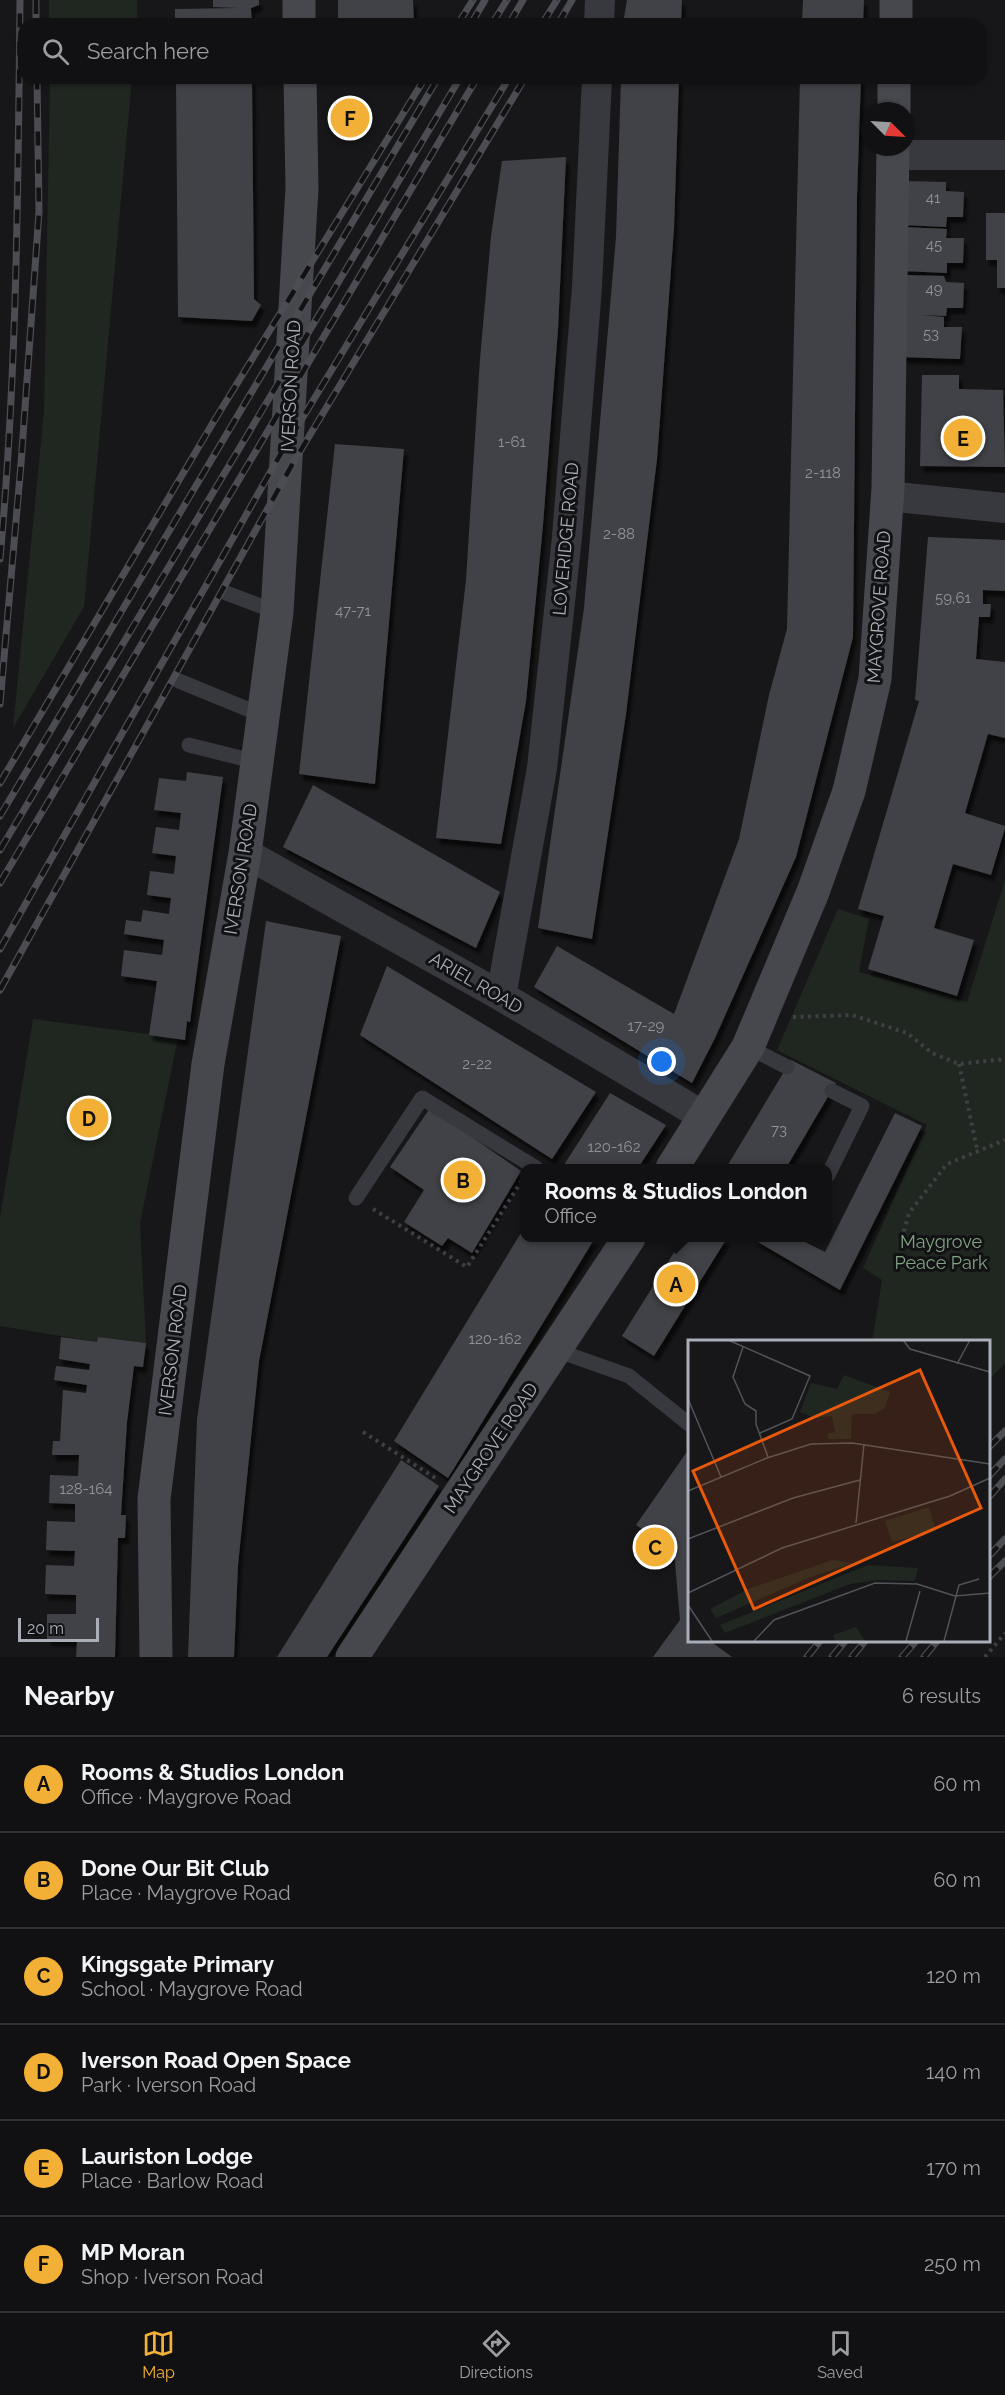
<!DOCTYPE html>
<html lang="en">
<head>
<meta charset="utf-8">
<style>
  :root { --surface:#111113; --page:#1a1a1c; --text:#f1f3f6; --muted:#9c9da0; --line:#303133; --accent:#f3b036 }
  body { margin:0; font-family:Raleway,sans-serif; background:var(--page); color:var(--text) }
  .compass { position:absolute; left:861px; top:102px; width:54px; height:54px; border-radius:50%; background:var(--surface); box-shadow:0 2px 4px #0004; rotate:114deg }
  .scale { position:absolute; left:18px; bottom:15px; width:81px; box-sizing:border-box; padding-left:6px; border:3px solid #a9aeb9; border-top:0; font-size:16px; line-height:21px; white-space:nowrap; color:#a9aeb9; -webkit-text-stroke:4px #121214; paint-order:stroke }
  .you { position:absolute; left:662px; top:1062px; width:21px; height:21px; margin:-15px; border:4px solid #fff; border-radius:50%; background:#1a73e8; box-shadow:0 0 0 9px #1a73e833 }
  .badge { display:grid; place-items:center; width:39px; height:39px; border-radius:50%; background:var(--accent); color:#111; font-size:20px; font-weight:700 }
  .pin { position:absolute; translate:-50% -50%; border:3px solid #fff; box-shadow:0 2px 6px #0006 }
  .popup { position:absolute; left:520px; top:1164px; width:312px; height:78px; box-sizing:border-box; display:grid; place-content:center; border-radius:12px; background:var(--surface); filter:drop-shadow(0 2px 4px #0005); font-size:20px; white-space:nowrap; color:var(--muted) }
  .popup b { font-size:22px; color:var(--text) }
  .popup::after { content:''; position:absolute; left:50%; top:100%; margin-left:-12px; border:12px solid transparent; border-top-color:var(--surface) }
  .list { margin:0; padding:0; list-style:none }
  h2 { display:flex; justify-content:space-between; align-items:center; height:78px; margin:0; padding:0 24px; font-size:26px }
  h2 small { font-size:20px; font-weight:400; color:var(--muted) }
  .list li { display:grid; grid-template-columns:39px 1fr auto; gap:18px; align-items:center; box-sizing:border-box; height:96px; padding:0 24px; border-top:2px solid var(--line) }
  .list b { display:block; font-size:22px; white-space:nowrap }
  .list p { margin:0; font-size:20px; white-space:nowrap; color:var(--muted) }
  .list em { font-size:20px; font-style:normal; color:var(--muted) }
  .icon { flex:none; width:33px; height:33px; fill:none; stroke:currentColor; stroke-width:2; stroke-linecap:round; stroke-linejoin:round }
  .map { position:relative; flex:none; width:1005px; height:1657px; overflow:hidden }
  .search { position:absolute; background:var(--surface); box-shadow:0 2px 4px #0004; left:18px; right:18px; top:18px; height:66px; display:flex; align-items:center; gap:15px; box-sizing:border-box; padding:0 21px; border-radius:18px; color:var(--muted); font-size:22px }
  .sheet { height:654px; background:var(--surface) }
  nav { display:flex; justify-content:space-around; align-items:center; box-sizing:border-box; height:84px; border-top:2px solid var(--line); background:var(--surface); font-size:16px; color:var(--muted) }
  nav a { display:grid; justify-items:center; gap:3px }
  nav .on { color:var(--accent) }
  .map>svg:first-child { display:block }
  .green { fill:#1f2720 }
  .building { fill:#414246; filter:url(#shadow) }
  .lines { fill:none; stroke-linecap:round; stroke-linejoin:round }
  .path { stroke:#3e4045; stroke-width:4; stroke-dasharray:3 4.5; stroke-linecap:butt }
  .lane { stroke:#38393e; stroke-width:15 }
  .street { stroke:#38393e; stroke-width:30 }
  .secondary { stroke:#46484e; stroke-width:33 }
  .rail-casing { stroke:#4b4d53; stroke-width:7 }
  .rail { stroke:#121214; stroke-width:4.5; stroke-dasharray:14; stroke-linecap:butt }
  .labels { text-anchor:middle; stroke-width:6; stroke-linejoin:round; paint-order:stroke }
  .number-label { font-size:15px; fill:#8f939c }
  .street-label { font-size:18px; fill:#a9aeb9; stroke:#121214 }
  .park-label { font-size:18px; fill:#80a482; stroke:#121214 }
  .inset-road { fill:none; stroke:#515359; stroke-width:1.5 }
  .view { fill:#e8590c; fill-opacity:0.15; stroke:#e8590c; stroke-width:3 }
  .inset-edge { fill:none; stroke:#a9aeb9; stroke-width:3 }
</style>
</head>
<body>
<div class="map">
<svg width="1005" height="1657" viewBox="0 0 1005 1657">
  <defs>
    <filter id="shadow"><feDropShadow dx="3.5" dy="6" stdDeviation="1.5" flood-color="#0009"/></filter>
  </defs>
  <rect width="100%" height="100%" fill="#171719"/>
  <path class="green" d="M49,0H137V24H49Z
    M50,78H132L84,607L13,728L44,411Z
    M1005,880V1363L989,1380L988,1342H872L882,1280L863,1268L927,1125L777,1050L838,909L869,919L859,972L967,1002Z
    M33,1019L178,1038L140,1223L146,1343L98,1337L97,1342L0,1326V1217Z"/>
  <path class="building" d="M213,0H259V5L251,8L252,24H175V9L240,8L213,7Z
    M338,0H413L414,23L338,24Z
    M627,0H682L681,24H623Z
    M803,0H864L863,24H802Z
    M176,78H252L254,299L261,305L252,321L178,317Z
    M621,78H679L674,228L657,459L626,714L592,939L538,928L584,608L616,237Z
    M800,78H861L857,196L853,637L796,857L715,1038L692,1083L534,987L557,946L674,1014L739,839L769,695L787,629Z
    M566,157L558,329L543,525L526,701L501,844L436,838L466,580L480,359L491,236L502,161Z
    M903,181L946,182V191L964,192L963,217H947L946,227L902,225Z
    M986,213H1005V288H997V260H986Z
    M903,227L947,229L946,238H964L963,263H947V273L902,271Z
    M904,275L944,276L946,282L964,283L963,308H947L946,316L920,315L944,317V327H962L960,359L900,357Z
    M922,375H959V389L1003,390L1005,467L920,466Z
    M335,444L404,449L375,784L299,774Z
    M928,537L1005,540V591L983,590V604H991L990,617H979L976,659L1005,662V738L988,734L965,813L1005,826V828L991,875L953,864L934,928L974,940L957,996L868,969L884,916L858,909L919,701L915,700Z
    M187,772L223,777L190,1022L187,1021L185,1040L149,1035L157,981L121,976L124,950L162,955L164,940L124,934L126,920L141,922L143,910L169,914L171,898L147,895L150,871L174,874L176,856L152,853L156,827L179,830L181,813L154,810L159,778L186,781Z
    M313,785L500,892L476,948L283,847Z
    M266,921L341,936L259,1361L238,1565L234,1657H188L197,1420Z
    M387,966L596,1092L552,1159L360,1035Z
    M791,1060L836,1083L786,1168H726Z
    M610,1093L666,1125L638,1168H562Z
    M430,1108L521,1171L472,1253L448,1238L442,1246L404,1222L424,1190L390,1167Z
    M895,1113L922,1126L840,1290L751,1238H802L801,1240L825,1252Z
    M524,1228V1238H595L448,1478L394,1441Z
    M683,1238H727L654,1356L622,1336Z
    M61,1337L97,1342L98,1337L146,1343L143,1367L134,1366L127,1422L121,1515H126L125,1538H118L115,1657H76L77,1641L47,1640V1614H76V1595L45,1594L46,1565L74,1566L75,1551L46,1550L47,1521L75,1522V1504L49,1503L50,1475L78,1476L79,1455H52L53,1441H60L63,1390L86,1393L87,1385L54,1380L56,1366L89,1370L90,1364L59,1359Z
    M686,1453L690,1456V1641H710L732,1657H653L680,1620L674,1551L636,1525Z
    M401,1460L439,1486L327,1657H277Z"/>
  <g class="lines">
    <path class="path" d="M793,1017L852,1015L907,1033L932,1053L959,1064L1005,1059
      M959,1064L977,1149
      M373,1209L467,1267L521,1182
      M900,1246L909,1213L947,1164L1005,1140
      M363,1432L437,1479
      M985,1657L1005,1633"/>
    <path class="lane" d="M226,593L277,612
      M179,681L262,715
      M189,745L257,762
      M748,1047L787,1067
      M828,1175L862,1106L832,1091
      M356,1198L422,1098L536,1168
      M556,1350L629,1376L690,1425"/>
    <path class="street" d="M599,24L600,0
      M893,155H1005
      M887,496L1005,508
      M245,853L501,996L705,1117
      M501,996L542,768L567,537L587,287L597,78"/>
    <path class="secondary" d="M299,0V24
      M896,24V0
      M894,111V78
      M672,1168L748,1047L813,892L849,791L875,679L888,488L893,147
      M156,1657L154,1499L208,1064L245,853L277,612L302,188L300,78
      M352,1657L629,1238"/>
    <defs>
      <path id="rail" d="M36,0V24
        M458,24L473,0
        M471,24L485,0
        M492,24L507,0
        M509,24L523,0
        M542,24L557,0
        M558,24L572,0
        M0,559C17,373 18,186 20,0
        M0,704L21,464L39,212L37,78
        M0,783L214,421L425,78
        M0,816L438,78
        M0,850L460,78
        M0,883L477,78
        M0,949L280,455L509,78
        M0,990L293,463L525,78
        M988,1448L1005,1431
        M988,1477L1005,1459
        M988,1498L1005,1479
        M988,1557L1005,1539
        M988,1578L1005,1561
        M807,1657L821,1640
        M832,1657L846,1640
        M852,1657L866,1640
        M902,1657L917,1640
        M924,1657L938,1640"/>
    </defs>
    <use href="#rail" class="rail-casing"/>
    <use href="#rail" class="rail"/>
  </g>
  <g class="labels">
    <g class="number-label">
      <text x="933" y="203">41</text>
      <text x="934" y="250">45</text>
      <text x="934" y="294">49</text>
      <text x="931" y="339">53</text>
      <text x="512" y="447">1-61</text>
      <text x="823" y="478">2-118</text>
      <text x="619" y="539">2-88</text>
      <text x="953" y="603">59,61</text>
      <text x="353" y="616">47-71</text>
      <text x="646" y="1031">17-29</text>
      <text x="477" y="1069">2-22</text>
      <text x="779" y="1135">73</text>
      <text x="614" y="1152">120-162</text>
      <text x="495" y="1344">120-162</text>
      <text x="86" y="1494">128-164</text>
    </g>
    <g class="street-label">
      <text transform="translate(291 386) rotate(-87)" y="6">IVERSON ROAD</text>
      <text transform="translate(566 539) rotate(-85)" y="6">LOVERIDGE ROAD</text>
      <text transform="translate(879 607) rotate(-86)" y="6">MAYGROVE ROAD</text>
      <text transform="translate(241 869) rotate(-81)" y="6">IVERSON ROAD</text>
      <text transform="translate(476 983) rotate(30)" y="6">ARIEL ROAD</text>
      <text transform="translate(173 1350) rotate(-83)" y="6">IVERSON ROAD</text>
      <text transform="translate(491 1448) rotate(-56)" y="6">MAYGROVE ROAD</text>
    </g>
    <g class="park-label">
      <text x="941" y="1248">Maygrove<tspan x="941" dy="21">Peace Park</tspan></text>
    </g>
  </g>
  <g transform="translate(688 1340)">
    <rect width="302" height="302" fill="#171719"/>
    <path d="M156,35L202,52L197,68L187,74H164L163,99H140L139,94L147,92L144,76L126,78L112,72L123,43L149,49ZM241,167L248,191L204,202L197,181ZM144,220L165,223L120,238L28,278L22,269L60,249ZM180,225L230,228L227,241L189,240L162,244L37,293L32,285ZM168,287L177,301H147L145,295Z" fill="#1f2720"/>
    <path class="inset-road" d="M40,0L122,36L104,79L72,93M215,0L222,9L302,32M55,7L45,37L57,64L68,71V84L80,117M269,24L282,0M0,59L33,137M0,151L79,118L123,104L164,103L302,124M168,183L176,104M0,199L105,158L172,140M0,253L94,208L262,156L302,138M0,265L24,301M66,301L86,280L187,243L229,244L267,256L302,253M218,301L232,251M256,301L271,245L291,239"/>
    <path class="view" d="M232,30L293,168L66,269L5,131Z"/>
    <rect width="302" height="302" class="inset-edge"/>
  </g>
</svg>
<svg class="compass" viewBox="-18 -18 36 36"><path d="M0-13l5 13h-10z" fill="#e53935"/><path d="M0 13l5-13h-10z" fill="#9c9da0"/></svg>
<div class="scale">20 m</div>
<div class="you"></div>
<div class="pin badge" style="left:676px;top:1284px">A</div>
<div class="popup"><b>Rooms &amp; Studios London</b>Office</div>
<div class="pin badge" style="left:463px;top:1180px">B</div>
<div class="pin badge" style="left:655px;top:1547px">C</div>
<div class="pin badge" style="left:89px;top:1118px">D</div>
<div class="pin badge" style="left:963px;top:438px">E</div>
<div class="pin badge" style="left:350px;top:118px">F</div>
<div class="search"><svg class="icon" aria-label="search" viewBox="0 0 24 24"><circle cx="10" cy="10" r="6"/><path d="M15 15l6 6"/></svg>Search here</div>
</div>
<section class="sheet">
<h2>Nearby<small>6 results</small></h2>
<ul class="list">
<li><span class="badge">A</span><div><b>Rooms &amp; Studios London</b><p>Office · Maygrove Road</p></div><em>60 m</em></li>
<li><span class="badge">B</span><div><b>Done Our Bit Club</b><p>Place · Maygrove Road</p></div><em>60 m</em></li>
<li><span class="badge">C</span><div><b>Kingsgate Primary</b><p>School · Maygrove Road</p></div><em>120 m</em></li>
<li><span class="badge">D</span><div><b>Iverson Road Open Space</b><p>Park · Iverson Road</p></div><em>140 m</em></li>
<li><span class="badge">E</span><div><b>Lauriston Lodge</b><p>Place · Barlow Road</p></div><em>170 m</em></li>
<li><span class="badge">F</span><div><b>MP Moran</b><p>Shop · Iverson Road</p></div><em>250 m</em></li>
</ul>
</section>
<nav>
<a class="on"><svg class="icon" aria-label="map" viewBox="0 0 24 24"><path d="M3 6l6-2 6 2 6-2v14l-6 2-6-2-6 2zM9 4v14M15 6v14"/></svg>Map</a>
<a><svg class="icon" aria-label="directions" viewBox="0 0 24 24"><path d="M12 3l9 9-9 9-9-9zM9 14v-3h6M13 9l2 2-2 2"/></svg>Directions</a>
<a><svg class="icon" aria-label="saved" viewBox="0 0 24 24"><path d="M7 4h10v16l-5-4-5 4z"/></svg>Saved</a>
</nav>
</body>
</html>
